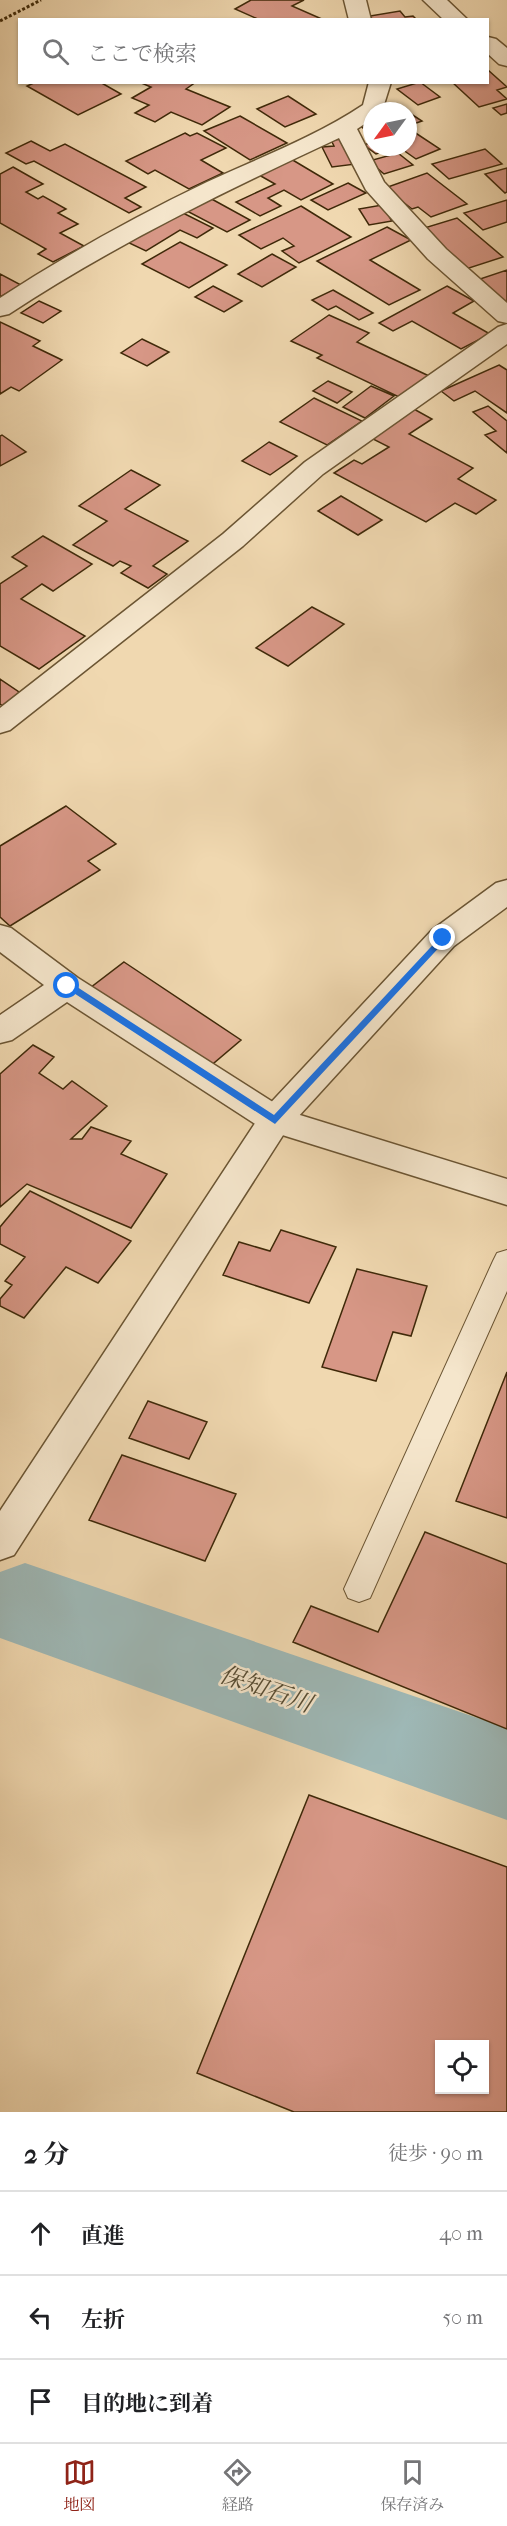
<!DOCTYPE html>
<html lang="ja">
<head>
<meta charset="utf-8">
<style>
  :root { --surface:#fff; --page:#f6f6f6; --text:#202124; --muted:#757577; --line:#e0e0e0; --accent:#8f2418 }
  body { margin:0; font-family:"IM FELL French Canon","Noto Serif JP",serif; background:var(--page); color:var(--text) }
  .controls { position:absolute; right:18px; bottom:18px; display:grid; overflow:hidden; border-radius:0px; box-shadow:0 2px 4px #0004 }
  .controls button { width:54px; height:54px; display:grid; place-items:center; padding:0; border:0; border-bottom:2px solid var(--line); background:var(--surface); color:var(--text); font:30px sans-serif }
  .compass { position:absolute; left:363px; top:102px; width:54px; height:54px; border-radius:50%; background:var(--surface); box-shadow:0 2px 4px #0004; rotate:237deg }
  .stop { position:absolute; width:18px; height:18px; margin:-14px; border:4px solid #1a73e8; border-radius:50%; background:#fff }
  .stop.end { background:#1a73e8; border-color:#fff; box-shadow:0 2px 6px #0008 }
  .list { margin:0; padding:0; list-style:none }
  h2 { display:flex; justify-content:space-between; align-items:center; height:78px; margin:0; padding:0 24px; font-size:26px }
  h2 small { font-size:20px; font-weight:400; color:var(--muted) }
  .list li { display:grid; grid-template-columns:39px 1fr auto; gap:18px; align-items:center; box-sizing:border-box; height:84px; padding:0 24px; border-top:2px solid var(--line) }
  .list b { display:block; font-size:22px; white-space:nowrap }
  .list em { font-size:20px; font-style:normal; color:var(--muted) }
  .icon { flex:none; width:33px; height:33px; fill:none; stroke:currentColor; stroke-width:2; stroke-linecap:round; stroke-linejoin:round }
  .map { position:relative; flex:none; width:507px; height:2112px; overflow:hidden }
  .search { position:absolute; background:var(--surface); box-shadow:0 2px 4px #0004; left:18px; right:18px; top:18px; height:66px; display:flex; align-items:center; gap:15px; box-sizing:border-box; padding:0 21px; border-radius:0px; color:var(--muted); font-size:22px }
  .sheet { height:330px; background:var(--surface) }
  nav { display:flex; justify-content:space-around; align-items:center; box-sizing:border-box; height:84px; border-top:2px solid var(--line); background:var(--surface); font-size:16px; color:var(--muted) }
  nav a { display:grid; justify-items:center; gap:3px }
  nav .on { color:var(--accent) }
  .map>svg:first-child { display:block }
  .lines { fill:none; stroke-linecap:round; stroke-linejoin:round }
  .river { fill:#9eb8b6; fill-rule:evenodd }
  .building { fill:#d79786; stroke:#3f2909; stroke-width:1.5; fill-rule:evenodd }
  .service-casing { stroke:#6b5533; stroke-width:2 }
  .minor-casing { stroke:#6b5533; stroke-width:3 }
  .tertiary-casing { stroke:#6b5533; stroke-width:3 }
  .path { stroke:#3f2909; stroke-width:3; stroke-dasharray:3 2; stroke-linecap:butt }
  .service { fill:#f5e6cc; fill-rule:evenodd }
  .minor { fill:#f5e6cc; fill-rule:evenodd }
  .tertiary { fill:#f5e6cc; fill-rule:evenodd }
  .route { fill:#1a73e8 }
  .labels { text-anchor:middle; stroke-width:5; stroke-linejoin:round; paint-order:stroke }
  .near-water-label { font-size:24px; font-style:italic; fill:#574d34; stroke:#f5e6cc }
</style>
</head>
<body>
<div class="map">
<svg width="507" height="2112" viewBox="0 0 507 2112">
  <rect width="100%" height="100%" fill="#f0d8b0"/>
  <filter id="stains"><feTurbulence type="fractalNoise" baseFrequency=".00333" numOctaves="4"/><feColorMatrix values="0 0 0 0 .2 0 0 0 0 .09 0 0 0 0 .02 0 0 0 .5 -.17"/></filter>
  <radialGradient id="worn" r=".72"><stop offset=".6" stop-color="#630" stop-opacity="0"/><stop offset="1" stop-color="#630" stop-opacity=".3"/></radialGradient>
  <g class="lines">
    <path class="river" d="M25,1563L507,1728V1820L0,1638V1572Z"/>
  </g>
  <path class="building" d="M251,0H304L292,6L324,20H260L235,9Z
    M400,11L405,17L413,16L417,20H373L370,16Z
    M488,70L507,87L497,90L507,99L479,107L452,82H488Z
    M36,82H100L121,94L78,115L27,86Z
    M139,82H196L186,89L230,107L202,125L171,112L155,122L135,113L149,105L132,98L151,87Z
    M420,82L440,97L418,105L397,89Z
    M288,96L316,114L285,127L257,109Z
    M507,104V113L501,115L493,108Z
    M408,112L422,121L408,126Z
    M240,116L287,143L250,160L204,131Z
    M372,119V134L357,124Z
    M408,128L440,149L416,159L399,147H408Z
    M185,133L190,136L197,133L226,148L201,160L223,173L189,189L155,170L148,174L126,161Z
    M344,139L356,164L332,167L322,147L334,146L331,140Z
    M31,141L50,151L65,144L146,187L125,198L141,207L129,213L34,161L26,164L6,153Z
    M372,142V147L394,148L376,154L364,145Z
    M485,149L502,164L449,179L432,164Z
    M398,153L413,165L384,174L369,161Z
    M291,159L333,184L301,200L284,190L268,198L281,206L260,216L236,202L275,184L259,175Z
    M13,167L43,184L26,192L38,199L43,196L66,209L58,213L78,224L60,233L84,246L53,262L38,254L46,249L0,223V174Z
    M507,168V192L505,193L485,174Z
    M427,173L467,204L431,217L418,207L412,209L385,188Z
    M348,183L366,193L328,210L311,200Z
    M208,197L250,220L227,232L185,210Z
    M507,200V222L483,230L464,213Z
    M382,205L392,221L369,225L359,209Z
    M301,206L351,237L299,263L282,251L294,246L283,238L261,249L239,235Z
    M177,210L213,228L197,238L180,230L146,251L125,241Z
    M457,218L503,257L466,269L421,229Z
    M387,227L411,240L370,260L420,290L389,305L317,261Z
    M180,242L227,265L189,288L142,264Z
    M272,254L296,267L262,287L238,274Z
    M507,270V307L477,280Z
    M0,274L21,285L0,297Z
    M213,286L242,301L224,312L195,297Z
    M447,286L474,301L453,313L490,334L461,349L412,321L393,331L379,323Z
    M333,290L373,313L359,320L336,306L328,310L312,300Z
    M39,301L61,311L43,323L21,313Z
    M329,315L369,333L357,342L429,376L399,397L317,358L322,355L291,341Z
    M0,322L40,341L33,346L62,360L19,391L11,387L0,394Z
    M142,339L169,352L147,366L121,353Z
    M499,365L507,370V413L475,391L454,401L441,391Z
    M328,381L352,392L337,403L313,391Z
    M371,386L394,396L365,418L343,407Z
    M314,398L362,421L327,445L280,422Z
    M488,406L507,421V453L485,435L496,431L473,412Z
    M412,408L432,419L409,434L473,468L458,479L496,500L476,514L455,503L426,522L334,473L354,460L362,464L389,447L369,437Z
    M2,435L26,452L0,466V436Z
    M269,442L297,456L270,475L242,461Z
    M131,470L160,485L125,509L188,541L153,566L167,574L148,588L121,573L131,566L120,561L113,566L73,545L107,521L79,506Z
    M341,496L382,520L358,535L318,511Z
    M43,536L92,564L53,591L42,584L21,599L85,636L39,669L0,646V584L27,566L12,557Z
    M312,607L344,624L288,666L256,648Z
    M0,679L22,694L3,706L0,704Z
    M66,806L116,844L88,861L100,870L10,926L0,917V846Z
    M124,962L241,1040L208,1068L90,988Z
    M33,1045L54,1057L39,1073L63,1089L72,1081L107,1106L71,1139H82L91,1127L131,1141L121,1154L167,1174L131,1228L27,1184L0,1207V1074Z
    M30,1191L131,1241L98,1283L66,1267L24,1318L0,1306V1299L12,1285L5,1281L25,1257L0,1244V1227Z
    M281,1230L336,1247L309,1303L223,1275L239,1242L270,1251Z
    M357,1269L427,1286L411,1336L393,1332L376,1381L322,1367Z
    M507,1372V1518L456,1501Z
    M148,1401L207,1422L189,1459L129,1438Z
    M122,1455L236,1494L205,1561L89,1520Z
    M425,1532L507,1564V1729L293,1642L311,1606L378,1632Z
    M309,1795L507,1867V2112H294L197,2073ZM440,2044H484V2090H440Z"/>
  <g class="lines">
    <defs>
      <path id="service" d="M507,1250V1291L374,1589L370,1598L359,1602L348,1598L344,1589L493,1261L497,1253Z"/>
      <path id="minor" d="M344,0H366L371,20H349Z
        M369,82H391L382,111H372V119L357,129L384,182L446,249L507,303V323L498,321L428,259L366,190L339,138C225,191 114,245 9,314L0,316V298C66,255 136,216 207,182C259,158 315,137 363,105Z
        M507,324V344L323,474L243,546L10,730L0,733V708L223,534L305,462L498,327Z
        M0,925L11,928L78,978L287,1111L507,1179V1205L263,1129L67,1002L12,1040L0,1043V1015L44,985L0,952Z"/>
      <path id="tertiary" d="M423,0H447L468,20H444Z
        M488,37L496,39L507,48V66L499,64L488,54Z
        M507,880V907L454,946L287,1129L14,1555L0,1560V1511L263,1111L432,930L496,883Z"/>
    </defs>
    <use href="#service" class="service-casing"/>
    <use href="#minor" class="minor-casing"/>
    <use href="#tertiary" class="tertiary-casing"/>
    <path class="path" d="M0,21L41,0"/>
    <use href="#service" class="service"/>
    <use href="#minor" class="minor"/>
    <use href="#tertiary" class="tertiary"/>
  </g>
  <path class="route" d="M443,934L447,938L446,940L275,1124L63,986L71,983L274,1115Z"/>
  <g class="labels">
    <g class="near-water-label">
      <text transform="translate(266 1689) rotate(19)" y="8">保知石川</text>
    </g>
  </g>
  <rect width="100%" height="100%" filter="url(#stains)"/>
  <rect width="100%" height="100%" fill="url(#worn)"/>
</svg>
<div class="controls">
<button><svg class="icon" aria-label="locate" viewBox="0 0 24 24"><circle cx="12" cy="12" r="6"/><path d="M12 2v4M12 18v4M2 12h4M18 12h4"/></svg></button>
</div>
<svg class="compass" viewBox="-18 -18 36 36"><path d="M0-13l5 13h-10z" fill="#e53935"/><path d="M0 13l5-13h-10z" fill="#757577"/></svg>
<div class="stop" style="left:67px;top:986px"></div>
<div class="stop end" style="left:443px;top:938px"></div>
<div class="search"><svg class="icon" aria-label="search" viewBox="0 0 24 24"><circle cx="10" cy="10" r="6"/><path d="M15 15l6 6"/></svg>ここで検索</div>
</div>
<section class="sheet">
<h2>2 分<small>徒歩 · 90 m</small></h2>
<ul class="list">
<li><svg class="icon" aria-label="ahead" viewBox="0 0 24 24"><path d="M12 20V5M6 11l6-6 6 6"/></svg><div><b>直進</b></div><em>40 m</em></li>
<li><svg class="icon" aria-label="left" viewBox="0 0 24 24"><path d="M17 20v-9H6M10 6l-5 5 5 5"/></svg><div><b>左折</b></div><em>50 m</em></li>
<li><svg class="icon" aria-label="arrive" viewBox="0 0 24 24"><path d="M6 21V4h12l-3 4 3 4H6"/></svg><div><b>目的地に到着</b></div></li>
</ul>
</section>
<nav>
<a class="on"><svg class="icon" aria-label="map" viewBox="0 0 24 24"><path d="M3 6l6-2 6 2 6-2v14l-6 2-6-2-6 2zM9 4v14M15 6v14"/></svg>地図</a>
<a><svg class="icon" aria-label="directions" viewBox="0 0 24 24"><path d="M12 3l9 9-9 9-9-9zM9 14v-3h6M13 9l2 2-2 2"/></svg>経路</a>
<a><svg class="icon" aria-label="saved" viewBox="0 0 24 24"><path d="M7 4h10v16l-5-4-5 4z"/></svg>保存済み</a>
</nav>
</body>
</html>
